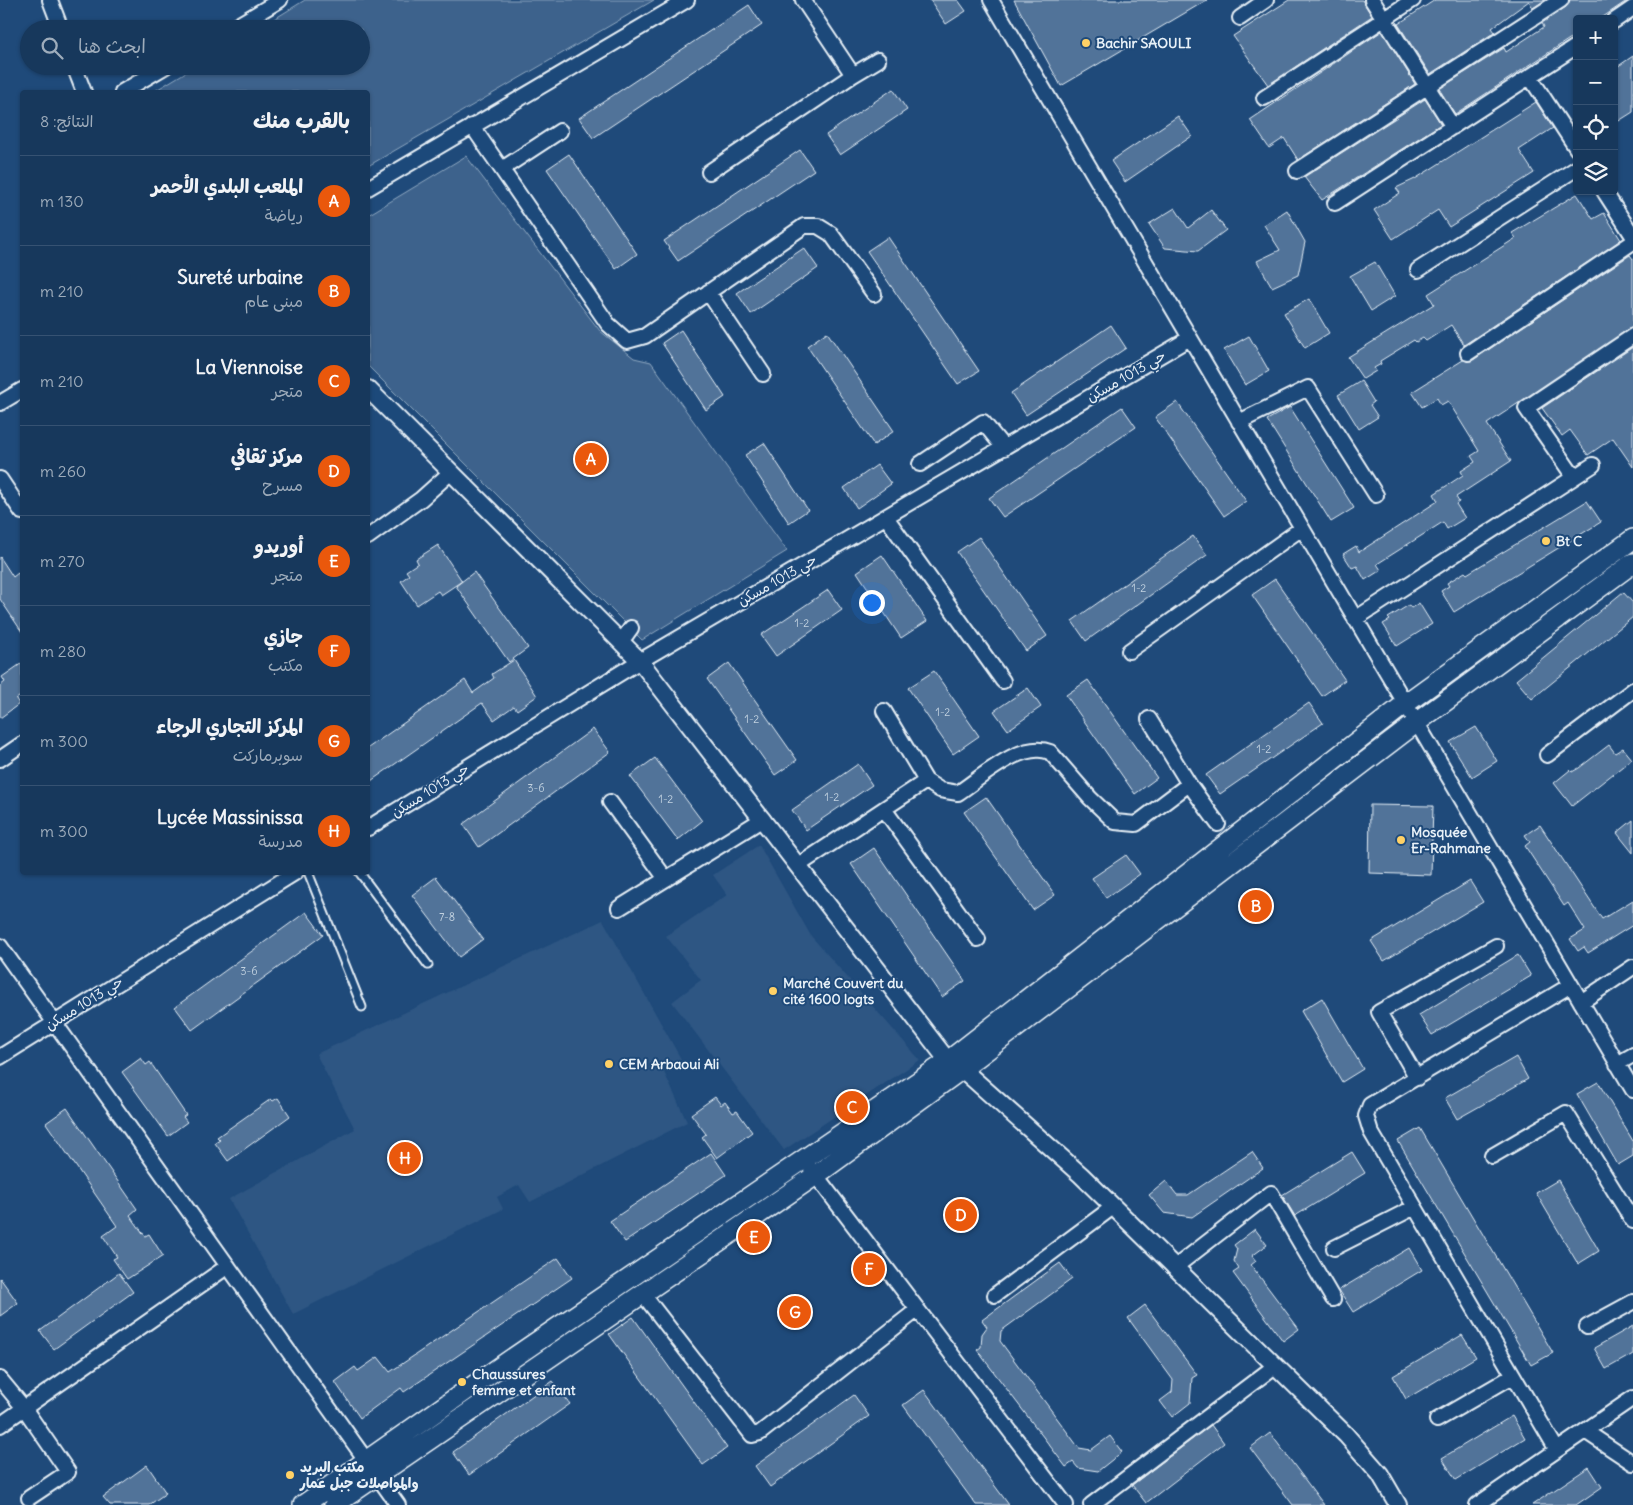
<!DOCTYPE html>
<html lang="ar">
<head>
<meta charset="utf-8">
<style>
  :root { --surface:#17385c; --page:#244365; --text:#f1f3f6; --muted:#9eacbb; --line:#365272; --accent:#ea580c }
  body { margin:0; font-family:Delius,"Playpen Sans Arabic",sans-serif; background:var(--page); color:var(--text); direction:rtl }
  .controls { position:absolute; right:15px; top:15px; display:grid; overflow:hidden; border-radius:5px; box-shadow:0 1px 4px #0004 }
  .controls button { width:45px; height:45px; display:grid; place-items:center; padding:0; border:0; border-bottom:1px solid var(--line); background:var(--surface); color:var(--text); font:25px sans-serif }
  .you { position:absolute; left:871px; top:602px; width:18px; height:18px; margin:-12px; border:4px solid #fff; border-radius:50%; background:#1a73e8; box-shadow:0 0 0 8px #1a73e833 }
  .badge { display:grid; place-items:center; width:32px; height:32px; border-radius:50%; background:var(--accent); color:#fff; font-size:16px; font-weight:700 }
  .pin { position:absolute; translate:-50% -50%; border:2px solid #fff; box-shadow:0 1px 5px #0006 }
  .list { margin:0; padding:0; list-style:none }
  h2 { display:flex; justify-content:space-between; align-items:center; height:65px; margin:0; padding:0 20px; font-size:21px }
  h2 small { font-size:16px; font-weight:400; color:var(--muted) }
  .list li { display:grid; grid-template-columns:32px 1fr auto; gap:15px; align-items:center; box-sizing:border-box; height:90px; padding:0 20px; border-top:1px solid var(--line) }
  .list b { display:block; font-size:19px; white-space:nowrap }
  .list p { margin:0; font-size:16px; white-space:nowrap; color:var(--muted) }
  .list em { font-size:16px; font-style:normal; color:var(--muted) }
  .icon { flex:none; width:28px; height:28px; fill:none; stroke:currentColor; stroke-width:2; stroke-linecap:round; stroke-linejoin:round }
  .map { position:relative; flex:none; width:1633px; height:1505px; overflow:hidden; direction:ltr }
  .search { position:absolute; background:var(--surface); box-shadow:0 1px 4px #0004; left:20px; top:20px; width:350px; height:55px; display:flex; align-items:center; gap:12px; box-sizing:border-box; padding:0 18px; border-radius:28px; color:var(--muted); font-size:19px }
  .panel { position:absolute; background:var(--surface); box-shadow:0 1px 4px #0004; left:20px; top:90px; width:350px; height:785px; border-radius:5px; direction:rtl }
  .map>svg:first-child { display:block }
  .built { fill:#2e5683 }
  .green { fill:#3c628c; stroke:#92aac2 }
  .building { fill:#517399; stroke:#e8f1f8 }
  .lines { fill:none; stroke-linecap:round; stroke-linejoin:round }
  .service-casing { stroke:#e8f1f8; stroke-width:11 }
  .minor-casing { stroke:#e8f1f8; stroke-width:18 }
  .tertiary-casing { stroke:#e8f1f8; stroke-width:20 }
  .secondary-casing { stroke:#e8f1f8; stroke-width:22 }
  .service { stroke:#1f4a7a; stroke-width:7 }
  .minor { stroke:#1f4a7a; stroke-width:14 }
  .tertiary { stroke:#1f4a7a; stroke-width:16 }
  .secondary { stroke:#1f4a7a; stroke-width:19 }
  .poi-dot { fill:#ffd166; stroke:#1f4a7a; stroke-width:2 }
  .labels { text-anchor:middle; stroke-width:4; stroke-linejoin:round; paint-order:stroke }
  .number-label { font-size:11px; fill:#c2d2e0 }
  .poi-label { font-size:14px; font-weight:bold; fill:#e8f1f8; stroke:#1f4a7a; text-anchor:start }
  .street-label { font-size:14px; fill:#e8f1f8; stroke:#1f4a7a }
</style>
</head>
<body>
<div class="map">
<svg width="1633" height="1505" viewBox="0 0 1633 1505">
  <rect width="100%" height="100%" fill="#1f4a7a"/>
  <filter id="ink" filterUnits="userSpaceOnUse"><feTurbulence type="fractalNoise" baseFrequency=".02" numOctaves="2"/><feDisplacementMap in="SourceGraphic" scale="10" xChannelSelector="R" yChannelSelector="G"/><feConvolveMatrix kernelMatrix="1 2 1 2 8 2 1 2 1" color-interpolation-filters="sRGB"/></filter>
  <g filter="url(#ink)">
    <path class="built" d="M759,845L811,936L920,1060L784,1150L672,1002L701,980L666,936L727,895L713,875Z
      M603,920L681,1059L663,1070L687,1122L530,1202L519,1185L497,1197L503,1209L293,1314L229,1199L355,1129L316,1054Z"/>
    <path class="green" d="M305,0H654L368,166V92H153L196,66H361V29H258Z
      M466,156L600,331L634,358L651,362L787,551L642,640L368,366V215Z"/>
    <path class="building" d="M930,0H958L966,11L946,24Z
      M1014,0H1207L1061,86Z
      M1289,0H1362L1372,16L1268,85L1233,36Z
      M1435,0H1545L1533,8L1529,1L1492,28L1495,32L1430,74L1398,24Z
      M1570,0H1628L1600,19H1577V34L1455,114L1439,89L1504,48L1506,52L1544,27L1542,23L1566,7Z
      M749,5L762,25L593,138L579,118Z
      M1382,31L1415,84L1298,160L1284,138L1269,148L1250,120Z
      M1633,56V112L1614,124V69Z
      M893,89L907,110L840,155L826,135Z
      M1425,99L1441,124L1322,200L1304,177Z
      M1536,102L1553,128L1519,150L1534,173L1449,227L1438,210L1393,239L1374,210L1400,193L1396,188L1415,179Z
      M1178,116L1192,136L1125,182L1111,161Z
      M800,150L814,170L678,261L664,241Z
      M569,154L637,254L616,269L547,169Z
      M1577,194L1593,219L1604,213L1621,240L1464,345L1451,325L1426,341L1423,338L1416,342L1414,340L1380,361L1381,364L1374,368L1376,371L1363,379L1348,357L1434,304L1428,294L1516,238L1512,233Z
      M1175,208L1188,228L1211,210L1226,230L1198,251L1165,248L1149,224Z
      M1287,210L1305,242L1298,275L1272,287L1257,261L1280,250L1264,225Z
      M888,237L979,371L958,384L867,251Z
      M804,248L818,268L751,314L737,293Z
      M1630,255L1633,259V327L1487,424L1511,461L1456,497L1459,502L1456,504L1465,518L1447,529L1443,522L1377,564L1381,570L1365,580L1357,566L1352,568L1343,554L1356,546L1359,552L1438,501L1434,494L1463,475L1461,471L1475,462L1471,456L1479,451L1448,401L1441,405L1437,398L1422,407L1412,392L1463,360H1473Z
      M1375,262L1395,296L1371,311L1350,276Z
      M1309,299L1329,333L1305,348L1284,313Z
      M1111,325L1126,348L1026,415L1011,393Z
      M681,330L725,397L706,410L662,343Z
      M827,332L894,431L874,445L807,346Z
      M1249,336L1269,371L1245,385L1224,350Z
      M1633,347V467L1613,438L1588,455L1570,430L1562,436L1542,408Z
      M1361,381L1374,402L1370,405L1378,417L1359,429L1338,395Z
      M1177,402L1246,501L1224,516L1155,417Z
      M1122,407L1136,427L1003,517L989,498Z
      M1290,407L1354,508L1331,522L1267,420Z
      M764,443L808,510L789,523L745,455Z
      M877,465L891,484L857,508L844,488Z
      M1587,501L1601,522L1454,612L1441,591L1449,586L1447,583L1465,572L1467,574L1475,569Z
      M1193,536L1207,555L1086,641L1072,621Z
      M979,537L1047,636L1026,651L957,552Z
      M438,545L462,581L441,595L438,591L417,605L401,581L409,575L406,571L418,563L416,559Z
      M882,555L927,621L901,638L857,572Z
      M0,557L13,577L18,573L22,581V632L0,599Z
      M474,572L528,648L509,662L456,586Z
      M1275,579L1345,680L1322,696L1252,595Z
      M828,590L842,610L776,656L761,635Z
      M1623,592L1633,603V617L1532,699L1516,680Z
      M1419,603L1432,624L1397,646L1383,624L1390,620L1388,618L1409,605L1411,608Z
      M514,660L537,696L517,710L514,706L494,720L482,703L368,783V748L465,680L473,693L494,678L492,674Z
      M22,663V695L16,699L19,704L0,718V686L5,682L2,677Z
      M729,663L797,760L775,775L707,679Z
      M934,671L979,736L953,754L908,688Z
      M1088,680L1157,778L1135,794L1066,695Z
      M1028,688L1041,707L1008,730L994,711Z
      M1309,703L1323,723L1220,794L1206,775Z
      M1476,727L1497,761L1472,777L1450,742Z
      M593,729L610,752L479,847L463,824Z
      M1609,745L1615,753L1623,748L1632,759L1572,806L1554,783L1570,770L1572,772L1579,768Z
      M655,758L702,821L678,840L630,776Z
      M858,764L872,785L806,830L792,810Z
      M986,797L1055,895L1033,910L964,812Z
      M1370,805L1433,806L1431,875L1369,873Z
      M1633,820V853L1617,833Z
      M1540,825L1602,919L1633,900V925L1588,953L1584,947L1578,951L1570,939L1585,930L1568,903L1564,906L1525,846L1530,842L1525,835Z
      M874,848L965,981L942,997L851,864Z
      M1126,855L1140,874L1106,898L1092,878Z
      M436,877L483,939L459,957L412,895Z
      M1470,881L1483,902L1384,961L1371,941Z
      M306,912L323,935L192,1030L175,1007Z
      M1518,955L1531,976L1432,1035L1419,1015Z
      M1322,998L1363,1069L1342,1082L1301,1011Z
      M1516,1057L1528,1079L1457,1119L1445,1098Z
      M141,1058L146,1065L150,1062L186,1115L183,1117L187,1122L168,1136L122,1072Z
      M1598,1082L1633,1141V1156L1618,1165L1577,1094Z
      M715,1097L721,1105L725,1102L733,1113L737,1111L752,1132L717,1158L702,1137L706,1134L691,1114Z
      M278,1098L290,1116L228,1161L215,1143L220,1140L217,1137L271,1099L273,1101Z
      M67,1108L137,1209L130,1215L145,1236L149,1234L163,1256L127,1279L113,1259L117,1257L103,1236L117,1226L46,1123Z
      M1420,1128L1553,1353L1531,1365L1398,1141Z
      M1252,1152L1263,1168L1192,1217L1164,1213L1149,1195L1166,1181L1177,1195H1188Z
      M1352,1152L1365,1173L1295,1216L1282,1195Z
      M711,1153L726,1175L625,1242L610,1221Z
      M1558,1180L1599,1251L1578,1264L1536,1193Z
      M1255,1229L1267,1245L1252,1256L1256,1261L1251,1265L1299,1329L1283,1341L1233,1273L1239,1269L1234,1261L1237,1249L1234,1245Z
      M1409,1248L1422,1270L1353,1312L1339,1290Z
      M558,1258L572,1278L404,1392L401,1388L360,1418L335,1382L355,1367L358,1371L378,1357L390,1372Z
      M1060,1263L1072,1279L1001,1331L1000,1341L1079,1448L1091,1450L1110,1436L1122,1452L1098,1471L1078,1468L1073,1462L1066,1467L977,1350L981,1347L982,1334L987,1327L982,1320Z
      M119,1273L133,1292L54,1349L40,1331Z
      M0,1278L18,1303L0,1316Z
      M1145,1305L1197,1375L1192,1378L1190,1403L1172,1417L1160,1401L1172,1392L1173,1380L1128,1318Z
      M633,1317L727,1448L703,1465L609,1334Z
      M1633,1326V1354L1606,1369L1594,1348Z
      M1462,1335L1476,1357L1406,1399L1393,1376Z
      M553,1381L570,1404L469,1475L453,1452Z
      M924,1390L1009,1505H976L903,1405Z
      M854,1395L869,1416L770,1487L755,1466Z
      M1512,1416L1525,1438L1456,1480L1442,1458Z
      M1211,1425L1224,1443L1146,1503L1132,1485Z
      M1270,1433L1324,1505H1293L1250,1448Z
      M147,1465L166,1493L149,1505H110L103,1497Z
      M1589,1467L1602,1487L1576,1505H1532Z"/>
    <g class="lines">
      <defs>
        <path id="service" d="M308,872L362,1007
          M359,872L428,965"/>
        <path id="minor" d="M50,0L61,29
          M991,0L1633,1090
          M1372,0L1453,127
          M1240,18L1266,0
          M1614,21L1633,8
          M231,29L280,0
          M74,66L84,92
          M853,75L878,60
          M1530,77L1577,149
          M122,92L166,66
          M1264,98L1413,0
          M472,126L608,324L627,341L645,336L804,226H818L831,234L874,294
          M502,169L560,131
          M1297,171L1561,0
          M709,172L853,75L803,0
          M368,188L687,0
          M1604,191L1633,236
          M1335,203L1577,46
          M1418,270L1577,168
          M708,292L763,374
          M1468,353L1633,242
          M0,403L22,390
          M1239,422L1308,388L1376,495
          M920,464L983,422L1004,448
          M1574,477L1526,408L1633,336
          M0,479L22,512
          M886,517L1003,681
          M368,537L421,499L451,472
          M1355,619L1593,465
          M621,642L631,628
          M1129,651L1302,528
          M884,711L926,781
          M1149,719L1189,784
          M1547,755L1633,690
          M0,759L22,744
          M610,802L666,879
          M884,809L978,939
          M368,828L640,661L1190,338
          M799,865L926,781L940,790L958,793C982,777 1022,740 1050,752L1090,798L1115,822L1136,824L1189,784L1218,824
          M619,908L763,819
          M0,946L398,1505
          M1581,1002L1633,967
          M0,1057L296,872
          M1617,1064L1633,1055
          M1417,1078L1379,1012L1496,946
          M1492,1156L1566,1113L1633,1221
          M811,1169L1066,1505
          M1334,1248L1415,1207
          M1174,1268L1271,1193L1333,1299
          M642,1293L752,1435L760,1433L917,1310
          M995,1295L1113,1207
          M1587,1327L1633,1302
          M0,1379L24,1408L68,1472L29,1498
          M1437,1420L1513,1376
          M0,1425L228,1266
          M1585,1431L1633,1463
          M1557,1450L1371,1132L1366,1116L1370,1105L1571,985
          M1091,1505L1275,1366
          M1477,1505L1633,1398"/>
        <path id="tertiary" d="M368,389L640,661L948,1061L962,1069L1081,1175L1346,1435L1380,1474L1398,1505"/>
        <path id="secondary" d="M303,1505L507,1362L948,1061L1405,704L1633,539
          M334,1505L816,1175L962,1069L1416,723L1633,563"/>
      </defs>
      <use href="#service" class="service-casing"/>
      <use href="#minor" class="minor-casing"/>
      <use href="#tertiary" class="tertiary-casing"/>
      <use href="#secondary" class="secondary-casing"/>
      <use href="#service" class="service"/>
      <use href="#minor" class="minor"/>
      <use href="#tertiary" class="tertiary"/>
      <use href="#secondary" class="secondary"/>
    </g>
  </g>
  <g class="poi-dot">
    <circle cx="1086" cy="43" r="5"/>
    <circle cx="1546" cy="541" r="5"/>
    <circle cx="1401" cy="840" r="5"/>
    <circle cx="773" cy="991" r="5"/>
    <circle cx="609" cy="1064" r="5"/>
    <circle cx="462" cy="1382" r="5"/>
    <circle cx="290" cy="1475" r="5"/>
  </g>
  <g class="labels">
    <g class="number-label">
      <text x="1139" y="592">1-2</text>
      <text x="802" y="627">1-2</text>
      <text x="943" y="716">1-2</text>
      <text x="752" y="723">1-2</text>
      <text x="1264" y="753">1-2</text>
      <text x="536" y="792">3-6</text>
      <text x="832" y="801">1-2</text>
      <text x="666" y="803">1-2</text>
      <text x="447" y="921">7-8</text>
      <text x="249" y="975">3-6</text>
    </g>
    <g class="poi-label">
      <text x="1096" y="48">Bachir SAOULI</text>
      <text x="1556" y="546">Bt C</text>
      <text x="1411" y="837">Mosquée<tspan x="1411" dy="16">Er-Rahmane</tspan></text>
      <text x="783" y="988">Marché Couvert du<tspan x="783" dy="16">cité 1600 logts</tspan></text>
      <text x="619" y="1069">CEM Arbaoui Ali</text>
      <text x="472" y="1379">Chaussures<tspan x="472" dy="16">femme et enfant</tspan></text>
      <text x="300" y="1472">مكتب البريد<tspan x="300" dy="16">والمواصلات جبل عمار</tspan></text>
    </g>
    <g class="street-label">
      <text transform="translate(1126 376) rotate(-30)" y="5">حي 1013 مسكن</text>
      <text transform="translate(777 580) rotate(-30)" y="5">حي 1013 مسكن</text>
      <text transform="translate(430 790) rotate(-32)" y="5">حي 1013 مسكن</text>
      <text transform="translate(84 1003) rotate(-32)" y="5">حي 1013 مسكن</text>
    </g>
  </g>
</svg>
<div class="controls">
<button>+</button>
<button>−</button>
<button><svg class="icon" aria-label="locate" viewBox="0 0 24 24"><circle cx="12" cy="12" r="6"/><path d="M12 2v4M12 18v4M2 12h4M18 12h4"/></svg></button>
<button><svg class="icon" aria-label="layers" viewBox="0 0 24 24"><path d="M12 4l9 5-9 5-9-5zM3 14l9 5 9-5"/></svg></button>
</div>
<div class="you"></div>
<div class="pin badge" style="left:591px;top:459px">A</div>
<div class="pin badge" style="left:1256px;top:906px">B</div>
<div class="pin badge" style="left:852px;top:1107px">C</div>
<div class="pin badge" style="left:961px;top:1215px">D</div>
<div class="pin badge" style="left:754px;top:1237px">E</div>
<div class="pin badge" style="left:869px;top:1269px">F</div>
<div class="pin badge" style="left:795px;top:1312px">G</div>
<div class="pin badge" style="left:405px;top:1158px">H</div>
<div class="search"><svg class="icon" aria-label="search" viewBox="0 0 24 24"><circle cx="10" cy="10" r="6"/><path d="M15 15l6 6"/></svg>ابحث هنا</div>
<section class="panel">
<h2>بالقرب منك<small>النتائج: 8</small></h2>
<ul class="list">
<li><span class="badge">A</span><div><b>الملعب البلدي الأحمر</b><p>رياضة</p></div><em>130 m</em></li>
<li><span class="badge">B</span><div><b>Sureté urbaine</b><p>مبنى عام</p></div><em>210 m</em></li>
<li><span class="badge">C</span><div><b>La Viennoise</b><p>متجر</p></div><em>210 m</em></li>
<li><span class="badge">D</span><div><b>مركز ثقافي</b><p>مسرح</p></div><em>260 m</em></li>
<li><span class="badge">E</span><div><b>أوريدو</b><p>متجر</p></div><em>270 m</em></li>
<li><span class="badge">F</span><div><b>جازي</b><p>مكتب</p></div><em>280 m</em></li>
<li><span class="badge">G</span><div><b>المركز التجاري الرجاء</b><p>سوبرماركت</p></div><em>300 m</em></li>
<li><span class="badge">H</span><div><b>Lycée Massinissa</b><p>مدرسة</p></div><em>300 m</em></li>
</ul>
</section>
</div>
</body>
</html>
